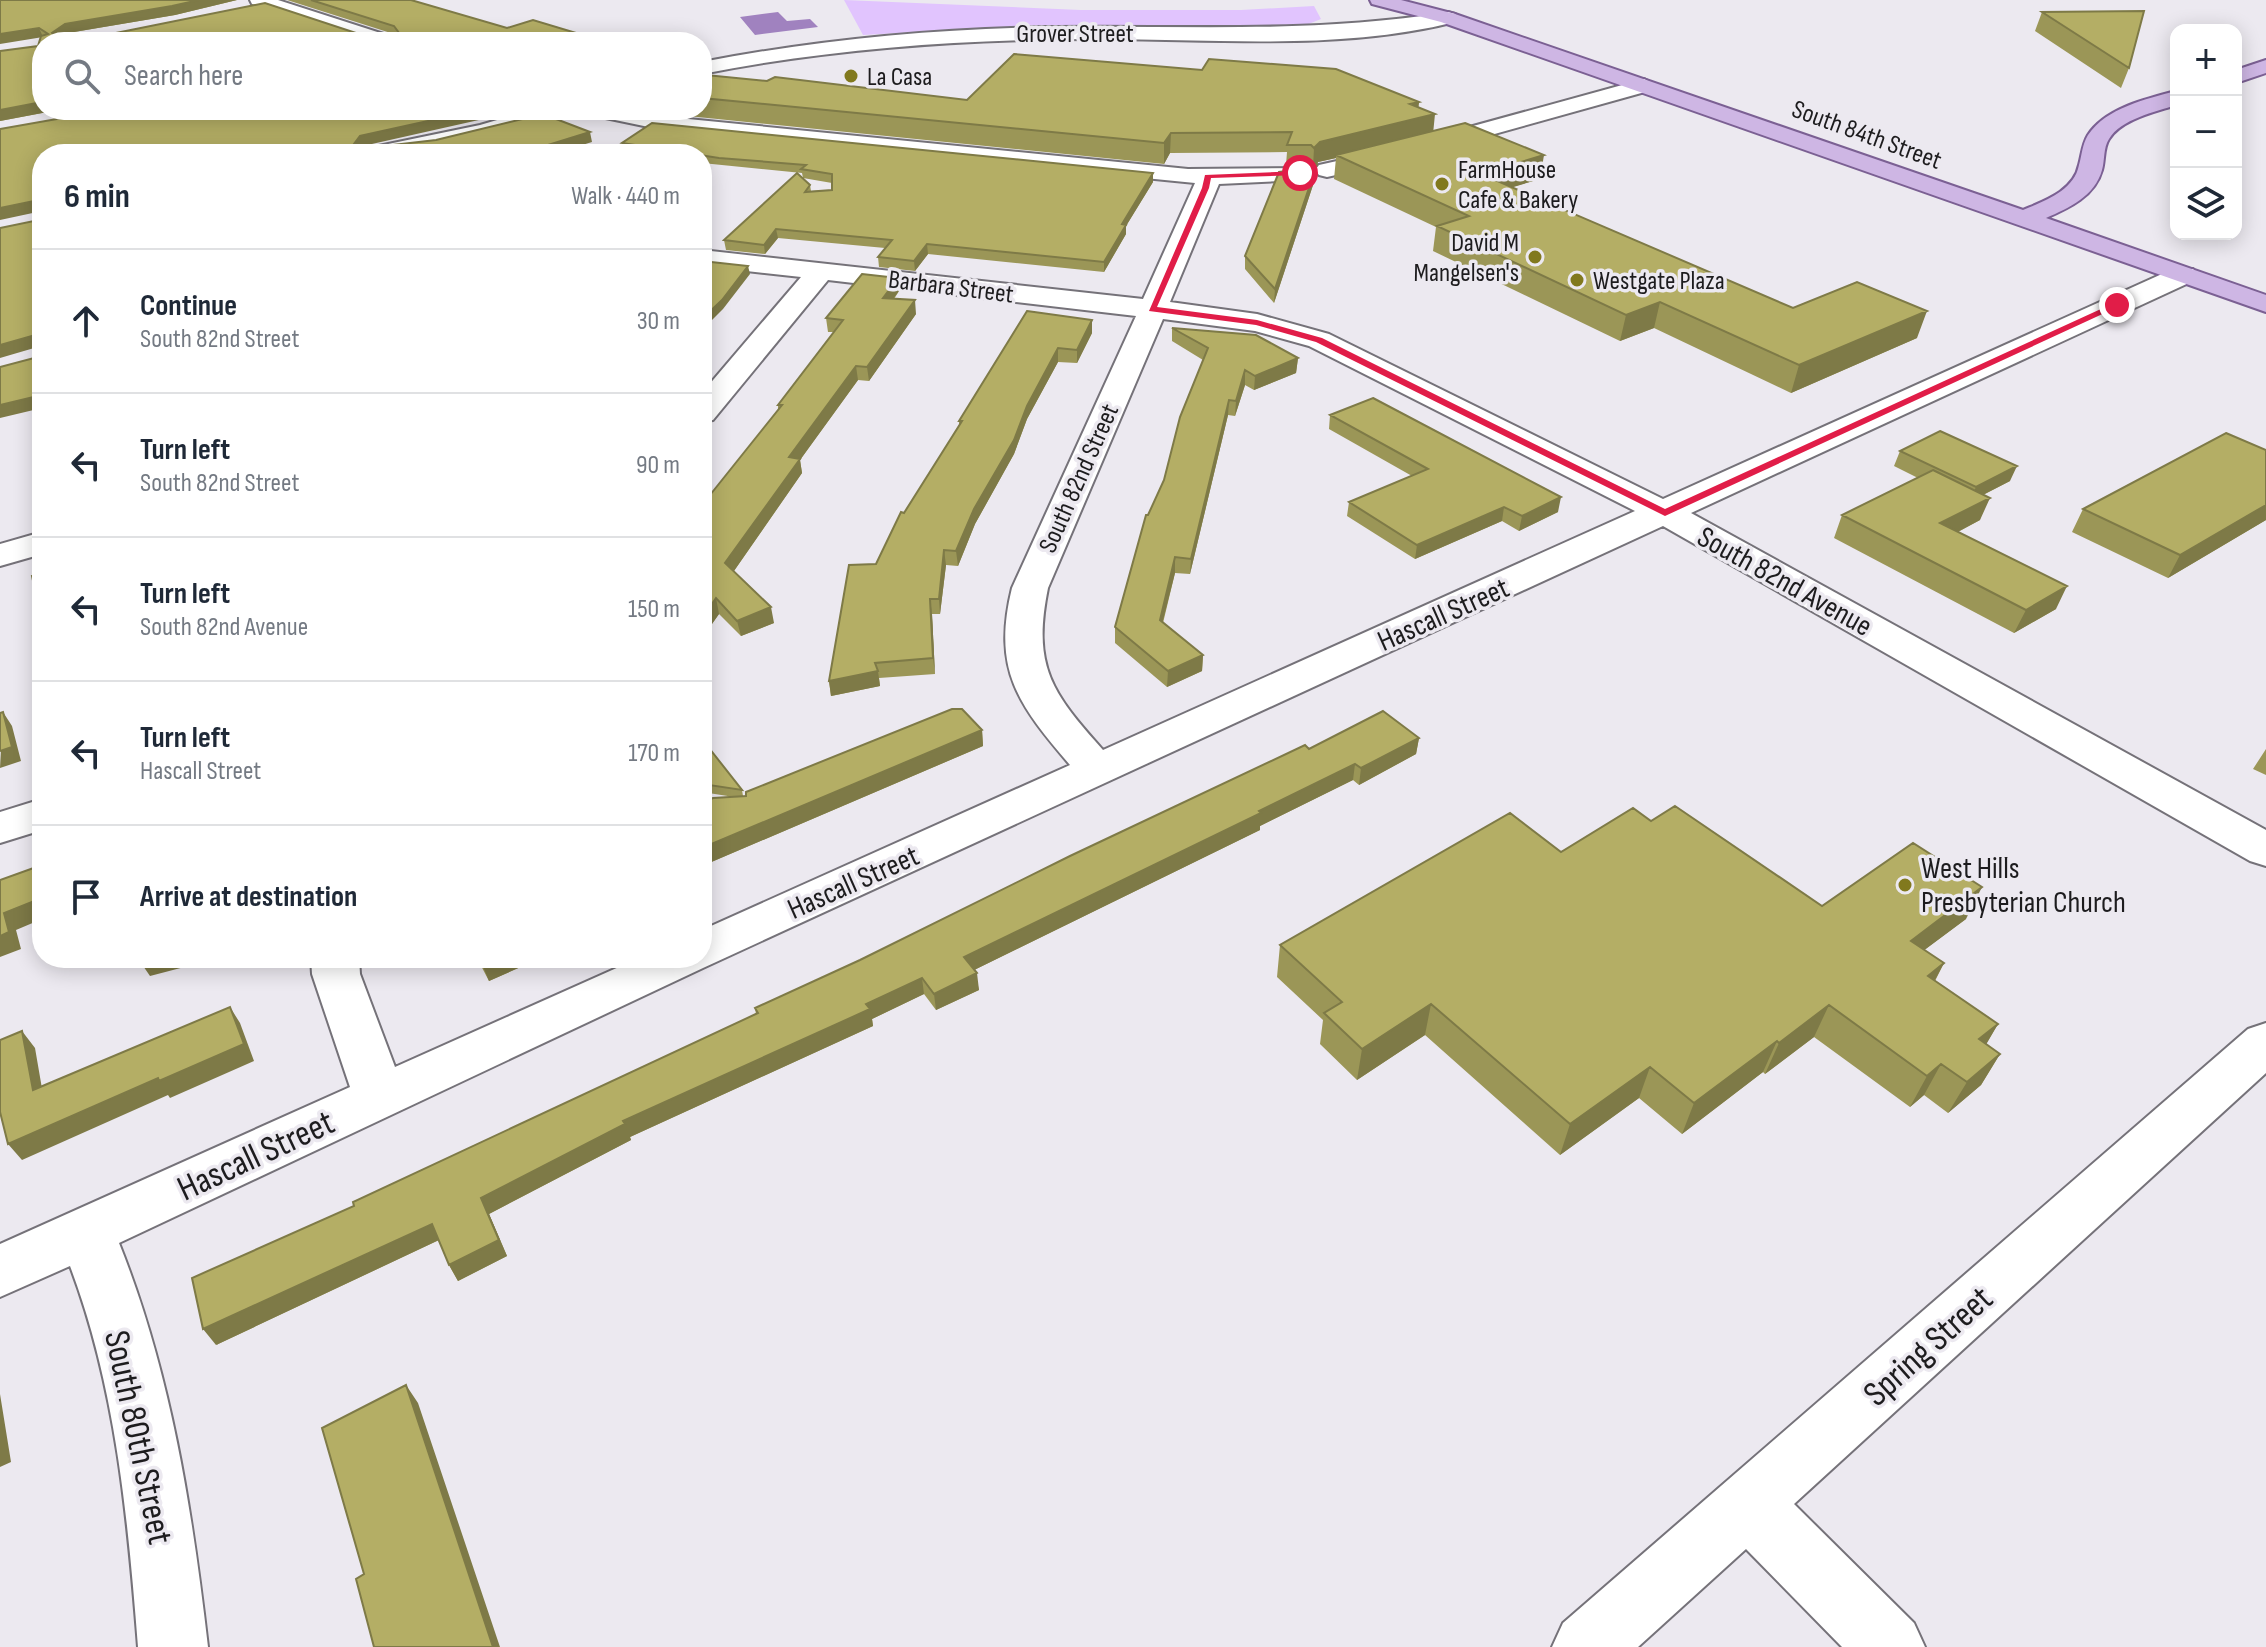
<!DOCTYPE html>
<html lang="en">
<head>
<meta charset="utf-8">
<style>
  :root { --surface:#fff; --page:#f6f6f7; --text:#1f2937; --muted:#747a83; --line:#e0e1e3 }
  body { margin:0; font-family:"Sofia Sans Condensed",sans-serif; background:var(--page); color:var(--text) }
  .controls { position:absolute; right:24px; top:24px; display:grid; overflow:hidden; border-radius:16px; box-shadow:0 4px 20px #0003 }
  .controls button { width:72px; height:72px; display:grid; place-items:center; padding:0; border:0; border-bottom:2px solid var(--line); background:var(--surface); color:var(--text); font:40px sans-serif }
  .stop { position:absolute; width:24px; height:24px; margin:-18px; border:6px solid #e11d48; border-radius:50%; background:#fff }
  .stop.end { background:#e11d48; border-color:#fff; box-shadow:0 2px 8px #0008 }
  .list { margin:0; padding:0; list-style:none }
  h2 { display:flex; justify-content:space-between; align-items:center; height:104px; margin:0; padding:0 32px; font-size:34px }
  h2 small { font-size:26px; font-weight:400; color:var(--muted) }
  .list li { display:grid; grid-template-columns:52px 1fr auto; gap:24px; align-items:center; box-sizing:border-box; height:144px; padding:0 32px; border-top:2px solid var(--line) }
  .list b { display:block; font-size:30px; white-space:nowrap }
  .list p { margin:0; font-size:26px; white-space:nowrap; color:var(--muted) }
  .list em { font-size:26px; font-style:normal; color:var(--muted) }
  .icon { flex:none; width:44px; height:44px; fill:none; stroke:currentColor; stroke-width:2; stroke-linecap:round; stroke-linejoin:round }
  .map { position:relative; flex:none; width:2266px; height:1647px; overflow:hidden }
  .search { position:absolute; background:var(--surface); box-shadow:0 4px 20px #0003; left:32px; top:32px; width:680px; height:88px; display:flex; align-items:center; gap:20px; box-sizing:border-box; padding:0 28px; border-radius:32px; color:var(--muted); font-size:30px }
  .panel { position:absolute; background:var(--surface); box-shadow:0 4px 20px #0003; left:32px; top:144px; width:680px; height:824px; border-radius:32px }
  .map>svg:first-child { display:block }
  .green { fill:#e1c4fe }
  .water { fill:#a082bf }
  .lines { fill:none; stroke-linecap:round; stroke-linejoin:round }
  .minor-casing { stroke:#757279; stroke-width:4 }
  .major-casing { stroke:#7b6093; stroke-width:4 }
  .minor { fill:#fff; fill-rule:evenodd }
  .major { fill:#ceb6e4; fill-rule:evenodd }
  .wall { fill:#9b9657 }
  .shaded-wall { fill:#7e7a47 }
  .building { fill:#b4ae65; stroke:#7e7a47; stroke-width:2 }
  .route { fill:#e11d48 }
  .poi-dot { fill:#81791e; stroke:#ece9f0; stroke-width:3 }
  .labels { text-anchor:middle; stroke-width:7; stroke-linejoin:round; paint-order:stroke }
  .far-street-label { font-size:26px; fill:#1d1c1e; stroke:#ece9f0 }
  .far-poi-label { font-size:26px; fill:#1d1c1e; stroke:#ece9f0; text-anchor:start }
  .street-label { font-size:30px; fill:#1d1c1e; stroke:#ece9f0 }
  .poi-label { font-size:30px; fill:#1d1c1e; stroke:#ece9f0; text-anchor:start }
  .near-street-label { font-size:36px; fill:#1d1c1e; stroke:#ece9f0 }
</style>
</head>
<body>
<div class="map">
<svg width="2266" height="1647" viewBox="0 0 2266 1647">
  <rect width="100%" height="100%" fill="#ece9f0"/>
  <path class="green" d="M844,0L1081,10H1241L1314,6L1321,19L1301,27L1025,26L863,35Z"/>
  <path class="water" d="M778,12L787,21L810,19L818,27L755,35L740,17Z"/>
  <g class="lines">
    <defs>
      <path id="minor" d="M250,0H278L396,38L399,42H369L252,4Z
        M1448,12L1455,14L1458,18L1455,22C1340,51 1216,39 1099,39C965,39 833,48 702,74V62C816,40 931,29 1047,27C1181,25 1315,34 1448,12Z
        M1644,79L1655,85L1652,90L1394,162L1327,177L1319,175L1315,170L1319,165L1382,151Z
        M532,110H568L565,115C496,134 433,154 360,154L364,149L480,125Z
        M588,110H632L668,117L1188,169L1309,168L1312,173L1309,178L1300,180L1219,184L1170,302L1257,314L1329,334L1663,499L2173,269H2193L2197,275L2193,281L1691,513L2266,830V866L2250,861L1663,526L703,968L119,1243C171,1373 192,1509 208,1647H138C128,1519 116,1387 70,1266L0,1297V1244L350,1087L312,974L311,958H359L360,974L395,1067L639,958H702V930L1070,765C1018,704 992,670 1012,588L1136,316L828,280L713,420L702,422V393L801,277L702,266V250L1143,299L1195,183L668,131L591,115ZM1163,319L1255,331L1309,346L1635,511L1103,750C1052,693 1032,667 1048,588Z
        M42,532V554L0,566V544Z
        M42,799V830L0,843V812Z
        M2266,1023V1073L1794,1504L1914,1623L1925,1647H1842L1746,1549L1638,1647H1552L1563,1623L2248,1029Z"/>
      <path id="major" d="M1370,0H1401L1455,14L2023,210C2044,201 2074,191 2079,165C2082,155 2082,145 2088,135C2106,108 2146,99 2176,91V105C2155,112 2121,119 2109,139C2103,148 2105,160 2102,170C2095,196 2069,208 2046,218L2266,295V312L1441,22L1372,4Z
        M2266,60V73L2236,83V70Z"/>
    </defs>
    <use href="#minor" class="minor-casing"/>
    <use href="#major" class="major-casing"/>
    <use href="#minor" class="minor"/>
    <use href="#major" class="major"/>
  </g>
  <path class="wall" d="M0,0H237L175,15L68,33L64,36H396L397,35L287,0H411L507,28L606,42H42L58,110L0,121V51L38,46L41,37Z
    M2042,12L2129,68L2121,88L2035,31Z
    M702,77L967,100L1419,102L1418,108L1433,131L1540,179L1512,187L1793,308L1917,338L1791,393L1654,328L1620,341L1433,251L1436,227L1334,179L1336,158L1318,162L1317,164L1316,176L1274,303L1245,269V256L1312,167L1309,165H1286L1287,152L1170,153L1164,164L678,115L677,110H702Z
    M622,143L1153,182L1126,226V234L1104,272L928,254L915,271L879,267L878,257L885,248L778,238L765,254L726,250L724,240L810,185L811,191L832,190V183L803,178L802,173L702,163V154H638L624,152Z
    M899,291L894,299L916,314L869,381L858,380L800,460L802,473L734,571L774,623L741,636L719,614L702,638L778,410V405L834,332H828L826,318Z
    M1027,311L1092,333L1077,363L1058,362L1027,419L1014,454L975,524L958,566L946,565L940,614H932L935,674L879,678L880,686L831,696L829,681L876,564L959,425V421Z
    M1172,328L1298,358L1296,373L1254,390L1245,385L1235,416L1228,415L1190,574L1175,573L1163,623L1203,655L1202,671L1167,687L1115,643V627L1148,515L1164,480L1203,360L1172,341Z
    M1330,415L1558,512L1519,531L1502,521L1415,559L1347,516L1349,502L1412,476L1329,429Z
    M2266,450V520L2168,578L2072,532L2083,509Z
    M1900,451L2010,481L1983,495L1980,520L1958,532L2056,609L2014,633L1834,538L1842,515L1918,478L1894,466Z
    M982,730L983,746L702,866L734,797L702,792V739L742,790L743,796Z
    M1419,738L1416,754L1359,785L1353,780L1260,826V830L974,970L979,990L936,1010L924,994L872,1019L873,1026L630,1137L631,1140L489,1214L507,1256L458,1281L449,1265L439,1240L216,1345L354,1206L756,1014L755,1008L860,960L1309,749Z
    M2266,749V775L2253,769Z
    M1651,821L1822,906L1966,919L1924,950L1944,963L1935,981L1998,1024L1986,1044L2000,1054L1981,1085L1948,1113L1924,1095L1910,1107L1814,1037L1765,1074L1763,1072L1682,1134L1639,1098L1560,1155L1425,1035L1357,1080L1320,1044L1323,1020L1277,977L1280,945Z
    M477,958H541L489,981Z"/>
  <path class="shaded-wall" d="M199,0H237L175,15L68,33L56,42L52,33L65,24Z
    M39,28L43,37L0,44V34Z
    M42,102V110H58L0,121V110Z
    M1419,102L1417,119L1435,114L1433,134L1336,155V158L1318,162L1313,168L1314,148L1320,142L1410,104Z
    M478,110H515V112L363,146L357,154L354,144L360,136Z
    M590,132L592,142L553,154H519Z
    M1171,133L1170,153L1164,164V143Z
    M251,145L254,154H206Z
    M1544,155L1540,179L1477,198L1481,174Z
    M1317,164L1316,176L1274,303L1275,289Z
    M1153,173V182L1126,226V234L1104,272V262L1122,224Z
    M39,200L42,211L0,220V208Z
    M776,229L778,238L765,254L764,245Z
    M927,244L928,254L915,271L914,261Z
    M748,266L750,274L723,309L702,330V319Z
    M898,278L899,291L884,311L883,298Z
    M915,300L916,314L869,381L867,367Z
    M1660,302L1654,328L1620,341L1626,315Z
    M1927,311L1917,338L1791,393L1799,365Z
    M1092,320V333L1077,363V350Z
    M35,335L41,346L0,358V345Z
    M1058,348V362L1027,419L1014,454L975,524L958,566L956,551L974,509L1027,406Z
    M1298,358L1296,373L1254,390L1255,376Z
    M856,366L858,380L800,460L802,473L729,578L725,563L789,457Z
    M1245,370V385L1235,416L1236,401Z
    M42,395V408L0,418V405Z
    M1229,400L1228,415L1190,574L1191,559Z
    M2017,466L2010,481L1969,502L1976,487Z
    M1561,497L1558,512L1519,531L1522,516Z
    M1990,498L1980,520L1931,546L1940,523Z
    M2266,505V520L2168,578L2180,555Z
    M1504,507L1502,521L1415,559L1417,545Z
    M944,550L946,565L940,614L939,599Z
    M1175,557V573L1159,636L1160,620Z
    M2067,586L2056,609L2014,633L2026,610Z
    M716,598L719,614L702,638V618Z
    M930,599L932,614L935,674L933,658Z
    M771,607L774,623L741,636L737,621Z
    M1203,655L1202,671L1167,687L1168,671Z
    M878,671L880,686L831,696L829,681Z
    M3,712L12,726L21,761L0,768Z
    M982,730L983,746L702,866V848Z
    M1419,738L1416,754L1359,785L1361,768Z
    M1355,764L1353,780L1260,826V830L966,974L964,957Z
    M1982,887L1966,919L1895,972L1911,941Z
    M42,898V919L16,930L21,949L0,957V936L4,913Z
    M146,958H215V959L150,976L139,960Z
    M497,958H541L489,981L482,964Z
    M1944,963L1927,995L1928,976Z
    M977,973L979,990L936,1010L934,994Z
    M922,978L924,994L872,1019L873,1026L630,1137L631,1140L489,1214L507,1256L458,1281L449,1265L481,1198L623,1121Z
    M1431,1004L1425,1035L1357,1080L1362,1049Z
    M1829,1005L1814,1037L1765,1074L1779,1043Z
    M230,1007L240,1023L254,1061L170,1098L168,1095L22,1160L8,1144Z
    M1998,1024L1980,1055L1979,1039Z
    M22,1031L35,1048L45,1106L33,1090Z
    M1777,1041L1763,1072L1682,1134L1694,1103Z
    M2000,1054L1981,1085L1948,1113L1967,1082Z
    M1941,1064L1924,1095L1910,1107L1927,1076Z
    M1650,1067L1639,1098L1560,1155L1570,1124Z
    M432,1224L441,1239L216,1345L203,1329Z
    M406,1385L418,1403L500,1647H493Z
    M0,1394L11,1462L0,1467Z"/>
  <path class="building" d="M0,0H199L172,6L65,24L52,33L55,36H101L265,3L365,36H396L399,33L394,26L311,0H411L507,28L533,20L606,42H42V102L0,110V51L38,46L41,36L48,34L39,28L0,34Z
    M2144,11L2129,68L2042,12Z
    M1014,54L1202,70L1209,59L1336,69L1419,102L1410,104L1435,114L1320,142L1314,148L1311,145H1287L1292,132L1171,133L1164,143L702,98V77L706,75L767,81L775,77L967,100Z
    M108,110H478L360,136L354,144L357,147L384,146L436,140L543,114L590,132L519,154H259L251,145L206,154H42V395L0,405V367L38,357L39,338L35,335L0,345V228L39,220V200L0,208V129Z
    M652,123L1153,173L1122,224L1126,225L1104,262L927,244L914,261L878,257L892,240L776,229L764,245L724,240L797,173L810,185L805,192L832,190V174L801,169L806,165L719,158L622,143Z
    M1465,123L1544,155L1481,174L1793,308L1857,282L1927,311L1799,365L1660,302L1626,315L1437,226L1469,216L1336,155Z
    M1316,162L1317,164L1275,289L1245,256L1279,172L1311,168Z
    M702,261L748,266L722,300L702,319Z
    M862,274L898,278L883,298L915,300L867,367L856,366L789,457L800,459L725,563L771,607L737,621L716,598L702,618V505L782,405H778L843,320L826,318Z
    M1027,311L1092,320L1077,350L1058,348L1027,406L1014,440L974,509L956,551L944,550L939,599H930L933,658L875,663L878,671L829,681L849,565L876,564L901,512L904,513L962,421H959Z
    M1172,328L1256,335L1298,358L1255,376L1245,370L1236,401L1229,400L1191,559L1175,557L1160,620L1203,655L1168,671L1115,627L1146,515H1148L1164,480L1180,417L1208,348Z
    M1373,398L1561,497L1522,516L1504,507L1417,545L1349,502L1428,469L1330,415Z
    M1940,431L2017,466L1976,487L1900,451Z
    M2226,433L2266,450V505L2180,555L2083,509Z
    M1933,470L1990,498L1940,523L2067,586L2026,610L1842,515Z
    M42,573V608L39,609L32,576Z
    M952,709H962L982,730L702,848V803L713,798L746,796V792Z
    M1383,711L1419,738L1361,768L1355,764L1259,811L1261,813L964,957L977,973L934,994L922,978L866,1004L870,1009L623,1121L625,1124L481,1198L499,1240L449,1265L432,1224L203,1329L192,1278L354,1206L353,1202L758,1013L755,1008L860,960L1070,856L1305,745L1309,749Z
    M3,712L12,747L0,751V713Z
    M702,739L742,790L702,784Z
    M1675,806L1822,906L1913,843L1982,887L1911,941L1944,963L1928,976L1998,1024L1979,1039L2000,1054L1967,1082L1941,1064L1927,1076L1829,1005L1779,1043L1777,1041L1694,1103L1650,1067L1570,1124L1431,1004L1362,1049L1324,1013L1342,1002L1280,945L1510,813L1561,852L1633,808L1651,821Z
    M42,865V898L4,913L9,932L0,936V880Z
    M479,958H497L482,964Z
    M230,1007L244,1044L159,1081L158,1078L8,1144L0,1112V1040L22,1031L33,1090Z
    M406,1385L493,1647H374L356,1579L364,1574L322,1428Z"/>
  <path class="route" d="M1300,171L1303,175L1211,178L1209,188L1157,307L1257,320L1322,338L1665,509L2114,303L2122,305L1665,516L1316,342L1256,325L1149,311L1202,188L1205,175Z"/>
  <g class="poi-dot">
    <circle cx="851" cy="76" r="8"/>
    <circle cx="1442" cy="184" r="8"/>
    <circle cx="1535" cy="257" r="8"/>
    <circle cx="1577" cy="280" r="8"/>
    <circle cx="1905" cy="885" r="8"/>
  </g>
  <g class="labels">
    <g class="far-street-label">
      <text x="1075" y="42">Grover Street</text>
      <text transform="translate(1867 134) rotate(20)" y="9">South 84th Street</text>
      <text transform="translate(951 286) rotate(7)" y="9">Barbara Street</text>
      <text transform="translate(1078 478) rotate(-66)" y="9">South 82nd Street</text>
    </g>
    <g class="far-poi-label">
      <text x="867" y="85">La Casa</text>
      <text x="1458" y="178">FarmHouse<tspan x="1458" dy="30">Cafe &amp; Bakery</tspan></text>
      <text x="1519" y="251" text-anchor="end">David M<tspan x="1519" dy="30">Mangelsen's</tspan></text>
      <text x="1593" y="289">Westgate Plaza</text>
    </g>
    <g class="street-label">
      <text transform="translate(1785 581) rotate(29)" y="10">South 82nd Avenue</text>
      <text transform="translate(1443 614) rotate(-24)" y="10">Hascall Street</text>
      <text transform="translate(853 882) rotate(-24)" y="10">Hascall Street</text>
    </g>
    <g class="poi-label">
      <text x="1921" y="878">West Hills<tspan x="1921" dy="34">Presbyterian Church</tspan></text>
    </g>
    <g class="near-street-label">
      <text transform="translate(255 1154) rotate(-25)" y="13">Hascall Street</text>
      <text transform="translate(1927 1345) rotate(-42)" y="13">Spring Street</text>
      <text transform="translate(140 1437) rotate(78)" y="13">South 80th Street</text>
    </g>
  </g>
</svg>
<div class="controls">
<button>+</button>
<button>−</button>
<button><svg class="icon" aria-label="layers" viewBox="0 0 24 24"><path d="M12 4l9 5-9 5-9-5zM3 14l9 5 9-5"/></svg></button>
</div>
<div class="stop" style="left:1300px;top:173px"></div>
<div class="stop end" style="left:2117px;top:305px"></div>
<div class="search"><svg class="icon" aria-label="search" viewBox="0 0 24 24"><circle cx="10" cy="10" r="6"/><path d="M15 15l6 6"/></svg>Search here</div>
<section class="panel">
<h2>6 min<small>Walk · 440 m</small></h2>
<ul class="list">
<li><svg class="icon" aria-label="ahead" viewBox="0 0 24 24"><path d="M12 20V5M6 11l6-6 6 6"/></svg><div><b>Continue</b><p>South 82nd Street</p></div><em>30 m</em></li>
<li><svg class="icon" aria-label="left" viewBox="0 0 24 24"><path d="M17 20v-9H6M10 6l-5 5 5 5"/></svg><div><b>Turn left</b><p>South 82nd Street</p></div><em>90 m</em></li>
<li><svg class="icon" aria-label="left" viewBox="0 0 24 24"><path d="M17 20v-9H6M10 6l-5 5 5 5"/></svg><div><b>Turn left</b><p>South 82nd Avenue</p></div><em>150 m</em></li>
<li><svg class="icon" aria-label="left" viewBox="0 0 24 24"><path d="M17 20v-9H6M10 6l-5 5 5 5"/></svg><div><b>Turn left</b><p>Hascall Street</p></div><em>170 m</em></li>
<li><svg class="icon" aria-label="arrive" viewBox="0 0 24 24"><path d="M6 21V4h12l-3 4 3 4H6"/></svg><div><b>Arrive at destination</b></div></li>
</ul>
</section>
</div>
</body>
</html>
